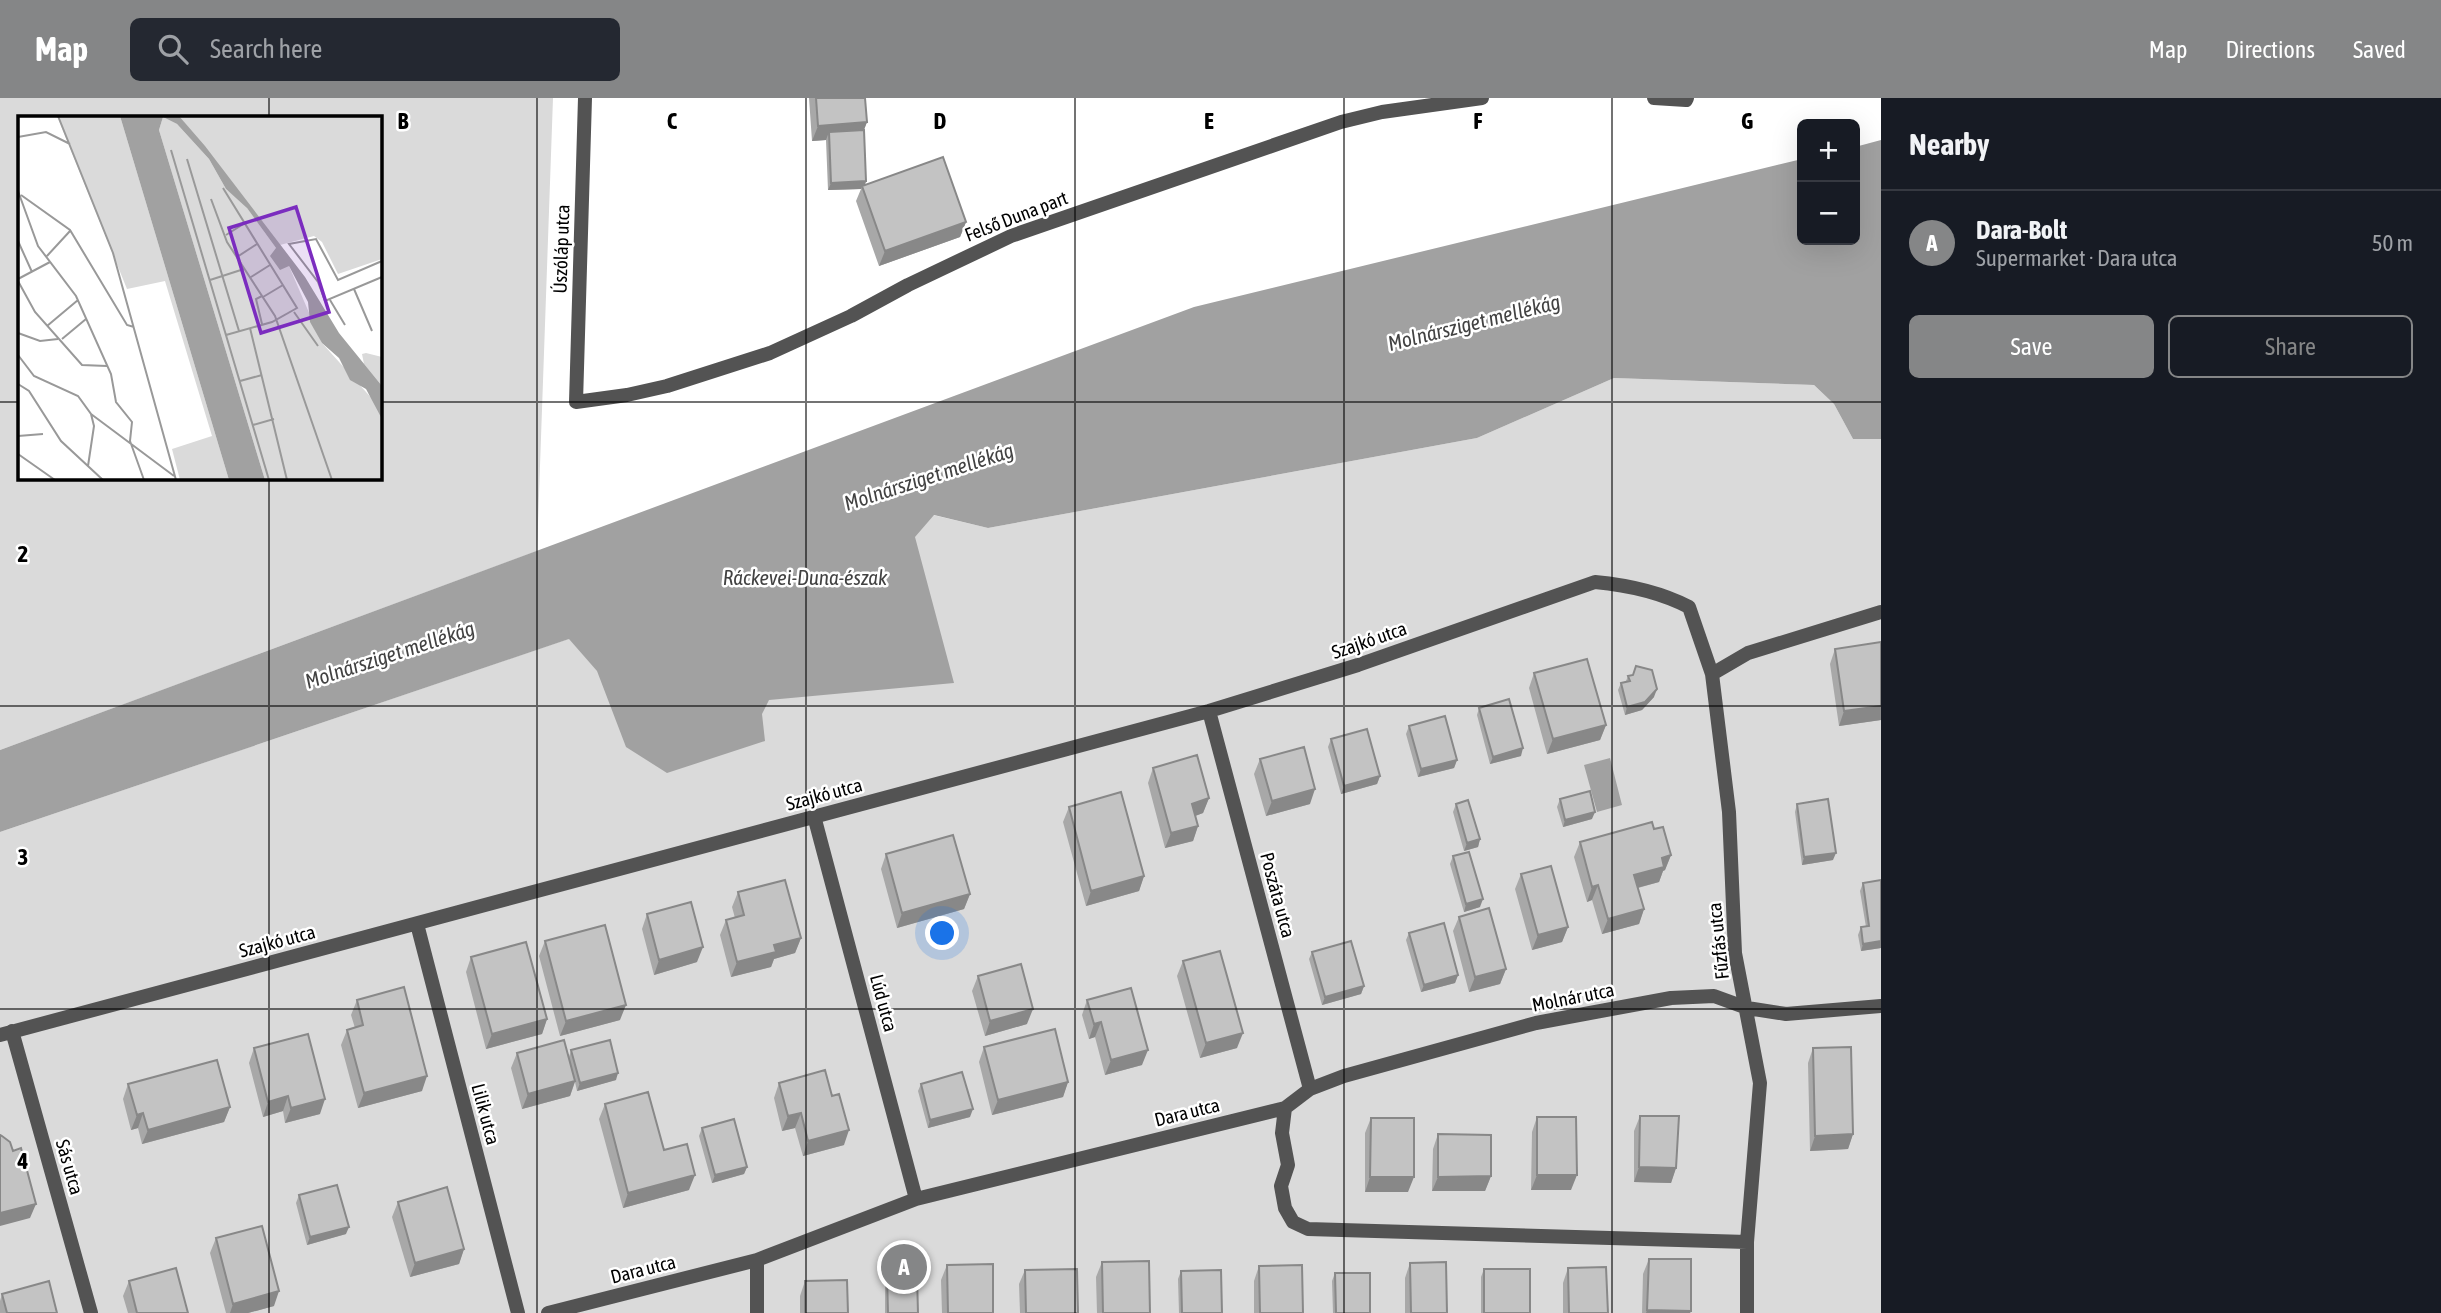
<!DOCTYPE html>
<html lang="en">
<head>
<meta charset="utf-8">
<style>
  :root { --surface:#171b24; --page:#242831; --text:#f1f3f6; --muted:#9ea1a6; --line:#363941; --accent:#858687 }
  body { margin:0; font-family:"Asap Condensed",sans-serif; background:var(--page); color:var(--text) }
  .controls { position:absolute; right:21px; top:21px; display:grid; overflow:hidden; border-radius:10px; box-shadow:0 7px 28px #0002 }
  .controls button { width:63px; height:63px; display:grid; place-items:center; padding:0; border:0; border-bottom:2px solid var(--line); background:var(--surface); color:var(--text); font:35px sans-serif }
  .you { position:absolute; left:943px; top:836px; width:24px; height:24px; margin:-18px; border:5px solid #fff; border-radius:50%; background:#1a73e8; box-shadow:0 0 0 10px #1a73e833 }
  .badge { display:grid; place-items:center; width:46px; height:46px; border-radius:50%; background:var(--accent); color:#fff; font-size:23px; font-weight:700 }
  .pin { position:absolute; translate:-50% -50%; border:4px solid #fff; box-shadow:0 2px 7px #0006 }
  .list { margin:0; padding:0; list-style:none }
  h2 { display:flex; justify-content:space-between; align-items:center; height:91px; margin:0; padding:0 28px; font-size:30px }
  h2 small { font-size:23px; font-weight:400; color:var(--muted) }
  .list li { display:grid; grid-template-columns:46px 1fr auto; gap:21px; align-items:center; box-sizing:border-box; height:105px; padding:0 28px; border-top:2px solid var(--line) }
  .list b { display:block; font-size:26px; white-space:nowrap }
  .list p { margin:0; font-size:23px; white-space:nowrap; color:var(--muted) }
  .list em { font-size:23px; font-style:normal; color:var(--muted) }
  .actions { display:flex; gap:14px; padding:21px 28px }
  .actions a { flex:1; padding:16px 0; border:2px solid var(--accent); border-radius:10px; text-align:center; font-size:24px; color:var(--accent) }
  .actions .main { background:var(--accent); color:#fff }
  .icon { flex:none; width:38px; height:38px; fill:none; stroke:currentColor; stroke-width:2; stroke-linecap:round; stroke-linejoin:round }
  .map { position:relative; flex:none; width:1881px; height:1215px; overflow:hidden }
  header { display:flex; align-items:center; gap:42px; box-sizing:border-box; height:98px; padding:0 35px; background:var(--accent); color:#fff }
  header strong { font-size:33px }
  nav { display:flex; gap:38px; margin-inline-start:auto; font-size:24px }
  .search { width:490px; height:63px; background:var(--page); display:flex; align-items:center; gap:18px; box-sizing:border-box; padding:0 24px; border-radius:10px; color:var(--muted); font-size:26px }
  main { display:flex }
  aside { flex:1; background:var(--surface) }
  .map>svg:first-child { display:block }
  .green { fill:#dadada; fill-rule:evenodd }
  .water { fill:#a1a1a1 }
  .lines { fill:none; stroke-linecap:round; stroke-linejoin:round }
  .minor { stroke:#535353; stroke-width:14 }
  .wall { fill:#a8a8a8 }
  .shaded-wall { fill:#888 }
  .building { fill:#c3c3c3; stroke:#888; stroke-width:2 }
  .grid { fill:none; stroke:#000; stroke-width:2; stroke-opacity:0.55 }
  .labels { text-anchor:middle; stroke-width:5; stroke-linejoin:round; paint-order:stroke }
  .street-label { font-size:19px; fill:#000; stroke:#fff }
  .water-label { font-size:21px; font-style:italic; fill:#424242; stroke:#fff }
  .inset-road { fill:none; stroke:#999; stroke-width:2 }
  .view { fill:#7b2cbf; fill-opacity:0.15; stroke:#7b2cbf; stroke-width:3.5 }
  .inset-edge { fill:none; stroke:#000; stroke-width:3.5 }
  .grid-label { font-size:23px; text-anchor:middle; font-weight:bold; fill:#000; stroke:#fff; stroke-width:5; stroke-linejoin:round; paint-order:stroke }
</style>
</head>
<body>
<header>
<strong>Map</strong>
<div class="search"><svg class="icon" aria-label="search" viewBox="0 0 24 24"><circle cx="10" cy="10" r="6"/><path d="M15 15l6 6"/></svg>Search here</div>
<nav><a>Map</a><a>Directions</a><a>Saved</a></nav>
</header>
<main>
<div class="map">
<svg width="1881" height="1215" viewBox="0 0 1881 1215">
  <rect width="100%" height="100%" fill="#fff"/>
  <path class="green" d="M0,0H553L537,453L0,652ZM19,19H380V380H19Z
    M1614,280L1814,287L1834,306L1853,341H1881V1215H0V734L933,417L988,430L1477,340Z"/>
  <path class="water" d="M1881,42V341H1853L1834,306L1814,287L1614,280L1477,340L988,430L934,417L915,439L954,585L769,602L762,616L765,643L667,675L626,649L597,573L569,541L0,734V652L1194,209L1802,61V142H1855V49Z
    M1610,660L1622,707L1597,714L1584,667Z"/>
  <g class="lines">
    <path class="minor" d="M585,0L576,304L627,297L667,288L770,255L851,218L908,187L1011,138L1341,24L1382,14L1482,0
      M1654,0L1686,2L1687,0
      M1712,576L1748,555L1881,514
      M1209,613L1310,991
      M814,718L916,1101
      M417,826L518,1215
      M12,933L91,1215
      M0,937L1209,613L1358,567L1595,484C1627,487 1660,494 1689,509L1712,576L1729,714L1735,855L1760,985L1747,1144V1215
      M1285,1010L1282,1035L1288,1067L1281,1088L1285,1110L1293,1124L1308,1131L1747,1144
      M548,1215L757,1162L916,1101L1285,1010L1310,991L1344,978L1536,925L1671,900L1714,898L1747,910L1786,916L1881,908
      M757,1215V1162"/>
  </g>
  <path class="wall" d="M809,0H865L867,24L864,32L866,83L865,86L966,124L960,139L879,168L856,103L861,91L828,92L826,42L812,43Z
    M1881,544V622L1839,628L1830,566L1835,551Z
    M1534,575L1606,627L1600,642L1547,656L1529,590Z
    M1628,578L1654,599L1642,612L1625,617L1618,592L1621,585L1626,583Z
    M1479,610L1521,658L1490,666L1477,617Z
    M1409,628L1457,662L1454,670L1418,679L1406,636Z
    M1331,641L1380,678L1377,686L1341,696L1328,649Z
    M1260,661L1310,706L1266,718L1254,676Z
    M1153,670L1209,700L1203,715L1195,718L1198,728L1193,743L1165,750L1148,685Z
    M1560,701L1592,721L1563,729L1557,709Z
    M1456,706L1480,741L1478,749L1464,753L1453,714Z
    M1797,706L1833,762L1802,767L1795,714Z
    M1069,709L1144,778L1139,793L1086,808L1063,724Z
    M1654,731L1671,757L1665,772L1663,773L1659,784L1638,790L1644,811L1639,826L1602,836L1592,802L1587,804L1574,759L1580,744Z
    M886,756L970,796L964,811L897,830L881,771Z
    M1453,758L1480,809L1464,814L1450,766Z
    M1521,776L1568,829L1562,844L1532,852L1515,791Z
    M1863,785L1881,850L1861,853L1858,837L1861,829H1866L1860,793Z
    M738,794L801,840L795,855L774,861L771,869L731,879L720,837L726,822L735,820L732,809Z
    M647,816L697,864L654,877L642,831Z
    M1459,819L1506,871L1500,886L1469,894L1453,833Z
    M1409,835L1458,877L1455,885L1421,894L1406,842Z
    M545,843L620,922L560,938L539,858Z
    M1312,854L1364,888L1361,896L1322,907L1309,861Z
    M471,859L547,921L542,936L486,951L466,874Z
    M1183,863L1237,950L1200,960L1177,878Z
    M978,878L1027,926L985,938L972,893Z
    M357,902L422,993L358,1010L341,947L347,932L355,930L351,917Z
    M1087,902L1142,967L1105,977L1095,939L1089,941L1082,917Z
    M984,949L1068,984L1063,999L992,1017L979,964Z
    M254,950L320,1016L285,1025L283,1013L263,1019L249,965Z
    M1813,950L1853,1036L1848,1051L1810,1053L1808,965Z
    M571,952L616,982L577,993L575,984L570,998L522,1011L511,970L517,955L569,959Z
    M779,985L844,1047L803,1058L795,1030L782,1033L774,1000Z
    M128,986L230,1009L224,1024L142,1046L138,1030L131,1032L123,1001Z
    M921,986L970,1019L928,1030L918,993Z
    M605,1006L664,1052L689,1092L623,1110L599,1021Z
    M1640,1018L1676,1070L1671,1085L1634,1084V1033Z
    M1537,1019L1571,1092H1531L1532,1034Z
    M1371,1020L1408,1094H1365V1035Z
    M702,1030L747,1069L744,1076L712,1085L699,1038Z
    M1438,1036L1491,1078L1485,1093H1432L1433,1051Z
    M299,1097L346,1136L307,1147L296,1105Z
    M398,1104L464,1151L459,1166L410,1179L392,1119Z
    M216,1140L274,1208L248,1215H226L210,1155Z
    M1649,1161L1691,1213L1690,1215H1642L1643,1176Z
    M1102,1164L1150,1215H1097L1096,1179Z
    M1410,1165L1447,1215H1405V1180Z
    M947,1167L993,1215H942L941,1182Z
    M1259,1168L1303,1215H1254V1183Z
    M1568,1170L1608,1215H1563V1185Z
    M1484,1171L1530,1215H1481V1179Z
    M1025,1172L1078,1215H1020L1019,1186Z
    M1181,1173L1222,1215H1179L1178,1181Z
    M1335,1175L1370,1215H1333L1332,1183Z
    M887,1177L918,1215H885V1185Z
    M129,1183L188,1215H128L123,1198Z
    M805,1183L848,1215H800V1198Z
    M2,1196L57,1215H0V1203Z"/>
  <path class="shaded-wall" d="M867,24L861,39L829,34L826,42L812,43L818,28Z
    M866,83L864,91L862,88L861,91L828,92L831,85Z
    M966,124L960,139L879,168L885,153Z
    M1657,591L1654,599L1642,612L1625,617L1627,609Z
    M1881,608V622L1839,628L1844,613Z
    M1606,627L1600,642L1547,656L1553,641Z
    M1523,650L1521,658L1490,666L1493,659Z
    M1457,662L1454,670L1418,679L1421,671Z
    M1380,678L1377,686L1341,696L1344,688Z
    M1315,691L1310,706L1266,718L1272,703Z
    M1209,700L1203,715L1187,721L1192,706Z
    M1595,714L1592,721L1563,729L1565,722Z
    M1198,728L1193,743L1165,750L1171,735Z
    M1480,741L1478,749L1464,753L1467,745Z
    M1836,755L1833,762L1802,767L1804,759Z
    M1671,757L1665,772L1663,773L1659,784L1629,792L1634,777L1662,760Z
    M1144,778L1139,793L1086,808L1091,793Z
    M1598,787L1592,802L1587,804L1592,789Z
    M970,796L964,811L897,830L902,815Z
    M1483,801L1480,809L1464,814L1466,806Z
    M1644,811L1639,826L1602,836L1608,821Z
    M1568,829L1562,844L1532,852L1538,837Z
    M801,840L795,855L774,861L771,869L731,879L737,864L774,847Z
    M1881,843V850L1861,853L1863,846Z
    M703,849L697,864L654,877L659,862Z
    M1506,871L1500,886L1469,894L1475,879Z
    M1458,877L1455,885L1421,894L1424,887Z
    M1364,888L1361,896L1322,907L1325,899Z
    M626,907L620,922L560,938L566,923Z
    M1033,911L1027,926L985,938L990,923Z
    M547,921L542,936L486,951L492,936Z
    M1101,924L1095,939L1089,941L1094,926Z
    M1243,935L1237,950L1200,960L1206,945Z
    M1148,952L1142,967L1105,977L1111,962Z
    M618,975L616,982L577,993L580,985Z
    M427,978L422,993L358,1010L364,995Z
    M575,983L570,998L522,1011L528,996Z
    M1068,984L1063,999L992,1017L998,1002Z
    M288,998L283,1013L263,1019L268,1004Z
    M325,1001L320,1016L285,1025L291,1010Z
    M230,1009L224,1024L142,1046L148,1032Z
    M973,1011L970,1019L928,1030L930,1022Z
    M143,1015L138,1030L131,1032L137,1017Z
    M801,1015L795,1030L782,1033L788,1018Z
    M849,1032L844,1047L803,1058L808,1043Z
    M1853,1036L1848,1051L1810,1053L1815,1038Z
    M747,1069L744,1076L712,1085L715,1077Z
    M1639,1069L1676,1070L1671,1085L1634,1084Z
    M695,1077L689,1092L623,1110L628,1095Z
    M1537,1077H1577L1571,1092H1531Z
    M1491,1078L1485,1093H1432L1438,1079Z
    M1370,1079H1414L1408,1094H1365Z
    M36,1106L30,1120L0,1128V1115Z
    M349,1129L346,1136L307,1147L310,1139Z
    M464,1151L459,1166L410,1179L415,1165Z
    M279,1193L274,1208L248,1215H230L233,1206Z
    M1647,1212L1691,1213L1690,1215H1646Z"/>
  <path class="building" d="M816,0H865L867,24L818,28Z
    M864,32L866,83L831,85L829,34Z
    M943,59L966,124L885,153L862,88Z
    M1881,544V608L1844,613L1835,551Z
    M1587,561L1606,627L1553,641L1534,575Z
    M1636,568L1652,572L1657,591L1645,604L1627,609L1621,585L1630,583L1628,578L1633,577Z
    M1509,601L1523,650L1493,659L1479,610Z
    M1445,618L1457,662L1421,671L1409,628Z
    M1367,631L1380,678L1344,688L1331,641Z
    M1304,649L1315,691L1272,703L1260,661Z
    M1197,657L1209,700L1192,706L1198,728L1171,735L1153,670Z
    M1590,693L1595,714L1565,722L1560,701Z
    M1121,694L1144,778L1091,793L1069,709Z
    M1828,701L1836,755L1804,759L1797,706Z
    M1468,702L1480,741L1467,745L1456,706Z
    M1652,724L1654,731L1663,729L1671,757L1662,760L1664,769L1634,777L1644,811L1608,821L1598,787L1592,789L1580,744Z
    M953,737L970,796L902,815L886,756Z
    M1469,754L1483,801L1466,806L1453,758Z
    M1551,768L1568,829L1538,837L1521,776Z
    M785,782L801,840L774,847L776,854L737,864L726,822L744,817L738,794Z
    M1881,782V843L1863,846L1861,829L1869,828L1863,785Z
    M691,804L703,849L659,862L647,816Z
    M1489,810L1506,871L1475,879L1459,819Z
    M1444,825L1458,877L1424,887L1409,835Z
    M605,827L626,907L566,923L545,843Z
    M1351,843L1364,888L1325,899L1312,854Z
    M526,844L547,921L492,936L471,859Z
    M1220,853L1243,935L1206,945L1183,863Z
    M1021,866L1033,911L990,923L978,878Z
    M404,889L427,978L364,995L347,932L363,927L357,902Z
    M1131,890L1148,952L1111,962L1101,924L1094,926L1087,902Z
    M1055,931L1068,984L998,1002L984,949Z
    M308,936L325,1001L291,1010L288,998L268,1004L254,950Z
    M564,942L575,983L528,996L517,955Z
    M610,942L618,975L580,985L571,952Z
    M1851,949L1853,1036L1815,1038L1813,950Z
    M217,962L230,1009L148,1032L143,1015L137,1017L128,986Z
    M825,972L832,998L839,996L849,1032L808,1043L801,1015L788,1018L779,985Z
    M962,974L973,1011L930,1022L921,986Z
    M648,994L664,1052L687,1046L695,1077L628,1095L605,1006Z
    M1640,1018H1679L1676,1070L1639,1069Z
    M1537,1019H1576L1577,1077H1537Z
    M1371,1020H1414V1079H1370Z
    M734,1021L747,1069L715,1077L702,1030Z
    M1438,1036L1491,1037V1078L1438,1079Z
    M0,1037L2,1038L10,1044L13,1053L21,1050L36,1106L0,1115Z
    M337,1087L349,1129L310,1139L299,1097Z
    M447,1089L464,1151L415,1165L398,1104Z
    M262,1128L279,1193L233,1206L216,1140Z
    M1649,1161H1691V1213L1647,1212Z
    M1149,1163L1150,1215H1103L1102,1164Z
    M1446,1164L1447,1215H1411L1410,1165Z
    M993,1166V1215H948L947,1167Z
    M1302,1167L1303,1215H1260L1259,1168Z
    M1606,1169L1608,1215H1569L1568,1170Z
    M176,1170L188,1215H137L129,1183Z
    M1077,1171L1078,1215H1026L1025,1172Z
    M1484,1171H1530V1215H1484Z
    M1221,1172L1222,1215H1182L1181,1173Z
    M1335,1175H1370V1215H1336Z
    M887,1177H917L918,1215H888Z
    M847,1182L848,1215H805V1183Z
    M49,1183L57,1215H7L2,1196Z"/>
  <path class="grid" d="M269,0V19M537,0V1215M806,0V1215M1075,0V1215M1344,0V1215M1612,0V1215M0,304H19M380,304H1881M269,380V1215M0,608H1881M0,911H1881"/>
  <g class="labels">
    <g class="street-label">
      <text transform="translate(1016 118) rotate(-21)" y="7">Felső Duna part</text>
      <text transform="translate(561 151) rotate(-88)" y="7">Úszóláp utca</text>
      <text transform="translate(1369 542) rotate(-19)" y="7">Szajkó utca</text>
      <text transform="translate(824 696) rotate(-15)" y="7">Szajkó utca</text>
      <text transform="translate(1278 797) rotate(75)" y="7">Poszáta utca</text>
      <text transform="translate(277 843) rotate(-15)" y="7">Szajkó utca</text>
      <text transform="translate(1718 843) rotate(-96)" y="7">Fűzfás utca</text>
      <text transform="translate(1573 899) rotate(-11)" y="7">Molnár utca</text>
      <text transform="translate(884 905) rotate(75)" y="7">Lúd utca</text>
      <text transform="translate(1187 1014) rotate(-14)" y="7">Dara utca</text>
      <text transform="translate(486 1016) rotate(75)" y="7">Lilik utca</text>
      <text transform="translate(70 1069) rotate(74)" y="7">Sás utca</text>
      <text transform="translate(643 1171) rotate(-14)" y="7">Dara utca</text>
    </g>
    <g class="water-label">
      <text transform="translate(1474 225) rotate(-14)" y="7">Molnársziget mellékág</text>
      <text transform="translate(929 379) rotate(-18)" y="7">Molnársziget mellékág</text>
      <text x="805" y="487">Ráckevei-Duna-észak</text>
      <text transform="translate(390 557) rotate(-18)" y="7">Molnársziget mellékág</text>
    </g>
  </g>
  <g transform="translate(18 18)">
    <rect width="364" height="364" fill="#fff"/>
    <path d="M39,0H102L211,364H162L154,333L194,320L147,165L109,173ZM161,0H360L364,5V143L320,158L304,126L296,120L262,129ZM145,1L159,8L191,43L208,73L227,89L271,150L304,227L357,286L364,303V364H247L141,14ZM348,237L364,241V270L346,248L344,238Z" fill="#dadada"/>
    <path d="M102,0H161L187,30L287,161L321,217L364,270V303L348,273L332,264L321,242L304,227L292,206L290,186L271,150L262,154L252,140L258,132L229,92L208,73L191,43L159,8L145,1L141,14L247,364H211Z" fill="#a1a1a1"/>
    <path class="inset-road" d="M40,0L95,137L158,364M0,21L28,16L52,28M153,34L251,364M169,43L221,215M205,72L279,192L254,206L208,219M0,75L20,130L58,180L93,258L98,286L114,306L112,325L126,364M3,79L52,114L109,209L116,211M193,83L209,126L257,200L314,364M208,119L227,107M0,125L14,156M29,140L52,115M219,141L239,128M364,145L320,164L298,123L271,128L300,166L307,185L364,161M233,161L252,149M0,163L32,146M192,164L226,153M0,165L17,196L64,249L89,250M336,173L354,215M244,180L238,183L244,208M245,181L265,169M312,184L327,209M276,196L300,230M29,210L60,184M232,212L269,364M0,217L22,225L40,223M44,223L68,203M0,239L16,260L60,280L73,298L76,310L70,350M222,265L244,259M0,268L11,275L43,325L85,364M73,298L156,360M235,309L256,303M0,320L25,318M0,338L37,364"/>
    <path class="view" d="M278,91L311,196L243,217L211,112Z"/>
    <rect width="364" height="364" class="inset-edge"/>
  </g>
  <g class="grid-label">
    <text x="403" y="31">B</text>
    <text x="672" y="31">C</text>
    <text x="940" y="31">D</text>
    <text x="1209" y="31">E</text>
    <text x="1478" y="31">F</text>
    <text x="1747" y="31">G</text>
    <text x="23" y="464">2</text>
    <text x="23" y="767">3</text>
    <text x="23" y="1071">4</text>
  </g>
</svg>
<div class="controls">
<button>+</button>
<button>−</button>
</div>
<div class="you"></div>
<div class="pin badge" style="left:904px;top:1169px">A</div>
</div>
<aside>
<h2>Nearby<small></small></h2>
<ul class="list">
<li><span class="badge">A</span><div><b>Dara-Bolt</b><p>Supermarket · Dara utca</p></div><em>50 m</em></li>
</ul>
<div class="actions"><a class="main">Save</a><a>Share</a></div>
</aside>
</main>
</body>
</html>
